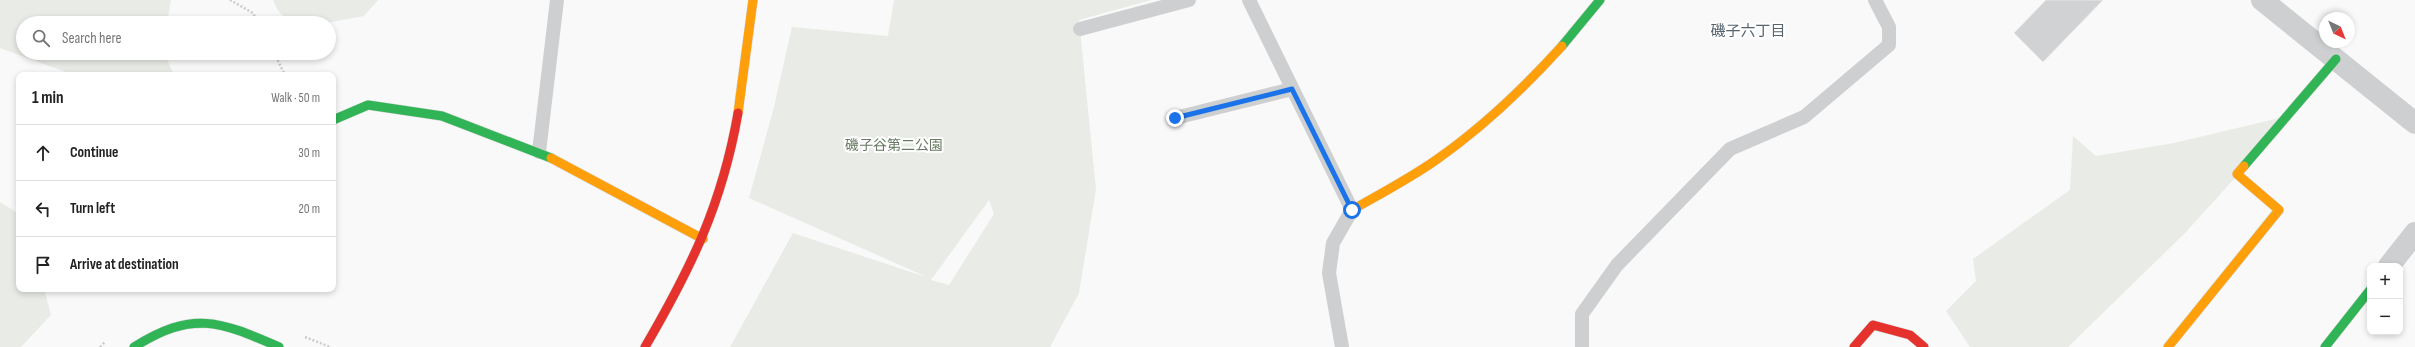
<!DOCTYPE html>
<html lang="en">
<head>
<meta charset="utf-8">
<style>
  :root { --surface:#fff; --page:#f6f6f6; --text:#222; --muted:#767676; --line:#e0e0e0 }
  body { margin:0; font-family:"Sofia Sans Condensed","Noto Sans JP",sans-serif; background:var(--page); color:var(--text) }
  .controls { position:absolute; right:12px; bottom:12px; display:grid; overflow:hidden; border-radius:8px; box-shadow:0 2px 6px #0003 }
  .controls button { width:36px; height:36px; display:grid; place-items:center; padding:0; border:0; border-bottom:1px solid var(--line); background:var(--surface); color:var(--text); font:20px sans-serif }
  .compass { position:absolute; left:2319px; top:12px; width:36px; height:36px; border-radius:50%; background:var(--surface); box-shadow:0 2px 6px #0003; rotate:137deg }
  .stop { position:absolute; width:12px; height:12px; margin:-9px; border:3px solid #1a73e8; border-radius:50%; background:#fff }
  .stop.end { background:#1a73e8; border-color:#fff; box-shadow:0 1px 4px #0008 }
  .list { margin:0; padding:0; list-style:none }
  h2 { display:flex; justify-content:space-between; align-items:center; height:52px; margin:0; padding:0 16px; font-size:17px }
  h2 small { font-size:13px; font-weight:400; color:var(--muted) }
  .list li { display:grid; grid-template-columns:26px 1fr auto; gap:12px; align-items:center; box-sizing:border-box; height:56px; padding:0 16px; border-top:1px solid var(--line) }
  .list b { display:block; font-size:15px; white-space:nowrap }
  .list em { font-size:13px; font-style:normal; color:var(--muted) }
  .icon { flex:none; width:22px; height:22px; fill:none; stroke:currentColor; stroke-width:2; stroke-linecap:round; stroke-linejoin:round }
  .map { position:relative; flex:none; width:2415px; height:347px; overflow:hidden }
  .search { position:absolute; background:var(--surface); box-shadow:0 2px 6px #0003; left:16px; top:16px; width:320px; height:44px; display:flex; align-items:center; gap:10px; box-sizing:border-box; padding:0 14px; border-radius:22px; color:var(--muted); font-size:15px }
  .panel { position:absolute; background:var(--surface); box-shadow:0 2px 6px #0003; left:16px; top:72px; width:320px; height:220px; border-radius:8px }
  .map>svg:first-child { display:block }
  .green { fill:#e8ebe6; fill-rule:evenodd }
  .building { fill:#d0d2d3; stroke:#e8e8e8 }
  .lines { fill:none; stroke-linecap:round; stroke-linejoin:round }
  .fast-casing { stroke:#d5d6d7; stroke-width:10 }
  .slow-casing { stroke:#d5d6d7; stroke-width:10 }
  .jam-casing { stroke:#d5d6d7; stroke-width:10 }
  .path { stroke:#cbcccd; stroke-width:2.5; stroke-dasharray:2 2; stroke-linecap:butt }
  .lane { stroke:#cecfd0; stroke-width:14 }
  .street { stroke:#cecfd0; stroke-width:22 }
  .fast { stroke:#30b455; stroke-width:9 }
  .slow { stroke:#ff9f0a; stroke-width:9 }
  .jam { stroke:#e5322d; stroke-width:9 }
  .route { stroke:#1a73e8; stroke-width:5 }
  .labels { text-anchor:middle; stroke-width:4; stroke-linejoin:round; paint-order:stroke }
  .park-label { font-size:14px; fill:#687a64; stroke:#fff }
  .neighbourhood-label { font-size:15px; fill:#57646e; stroke:#fff }
</style>
</head>
<body>
<div class="map">
<svg width="2415" height="347" viewBox="0 0 2415 347">
  <rect width="100%" height="100%" fill="#f9f9f9"/>
  <path class="green" d="M0,0H171L167,23H23V53H164L174,75H74L0,48Z
    M273,0H378L364,16L326,23H291L278,11Z
    M894,0H1151L1079,20L1096,189L1079,293L1050,347H730L793,233L929,278L749,198L774,107L792,27L888,36ZM989,200L994,214L949,285L931,280Z
    M2292,115L2185,233L2068,347H1970L1946,311L1976,281L1973,259L2070,190L2073,136L2096,156L2174,143Z
    M0,202L19,214V289H44L51,315L21,347H0Z"/>
  <path class="building" d="M2046,0H2103L2043,62L2014,33Z"/>
  <g class="lines">
    <defs>
      <path id="fast" d="M1562,46L1600,0
        M333,120L368,105L442,116L551,158
        M2244,166L2336,59
        M134,347C193,310 219,321 279,347
        M2325,347L2370,290"/>
      <path id="slow" d="M738,113L753,0
        M551,158L703,239
        M1352,210C1380,194 1409,179 1436,160C1482,128 1524,88 1562,46
        M2168,347L2279,210L2237,174L2244,166"/>
      <path id="jam" d="M645,347C691,268 722,205 738,113
        M1854,347L1873,325L1910,335L1924,347"/>
    </defs>
    <use href="#fast" class="fast-casing"/>
    <use href="#slow" class="slow-casing"/>
    <use href="#jam" class="jam-casing"/>
    <path class="path" d="M230,0L253,13L258,23
      M274,53L285,75
      M305,337L330,347
      M100,347L105,342"/>
    <path class="lane" d="M1249,0L1352,210L1333,243L1329,273L1342,347
      M1080,29L1189,0
      M1175,118L1292,89
      M539,152L557,0
      M1582,347V314L1617,265L1730,149L1804,117L1889,45V27L1875,0"/>
    <path class="street" d="M2262,0L2415,123
      M2389,266L2415,233"/>
    <use href="#fast" class="fast"/>
    <use href="#slow" class="slow"/>
    <use href="#jam" class="jam"/>
  </g>
  <g class="lines">
    <path class="route" d="M1175,118L1292,89L1352,210"/>
  </g>
  <g class="labels">
    <g class="park-label">
      <text x="894" y="150">磯子谷第二公園</text>
    </g>
    <g class="neighbourhood-label">
      <text x="1748" y="36">磯子六丁目</text>
    </g>
  </g>
</svg>
<div class="controls">
<button>+</button>
<button>−</button>
</div>
<svg class="compass" viewBox="-18 -18 36 36"><path d="M0-13l5 13h-10z" fill="#e53935"/><path d="M0 13l5-13h-10z" fill="#767676"/></svg>
<div class="stop" style="left:1352px;top:210px"></div>
<div class="stop end" style="left:1175px;top:118px"></div>
<div class="search"><svg class="icon" aria-label="search" viewBox="0 0 24 24"><circle cx="10" cy="10" r="6"/><path d="M15 15l6 6"/></svg>Search here</div>
<section class="panel">
<h2>1 min<small>Walk · 50 m</small></h2>
<ul class="list">
<li><svg class="icon" aria-label="ahead" viewBox="0 0 24 24"><path d="M12 20V5M6 11l6-6 6 6"/></svg><div><b>Continue</b></div><em>30 m</em></li>
<li><svg class="icon" aria-label="left" viewBox="0 0 24 24"><path d="M17 20v-9H6M10 6l-5 5 5 5"/></svg><div><b>Turn left</b></div><em>20 m</em></li>
<li><svg class="icon" aria-label="arrive" viewBox="0 0 24 24"><path d="M6 21V4h12l-3 4 3 4H6"/></svg><div><b>Arrive at destination</b></div></li>
</ul>
</section>
</div>
</body>
</html>
